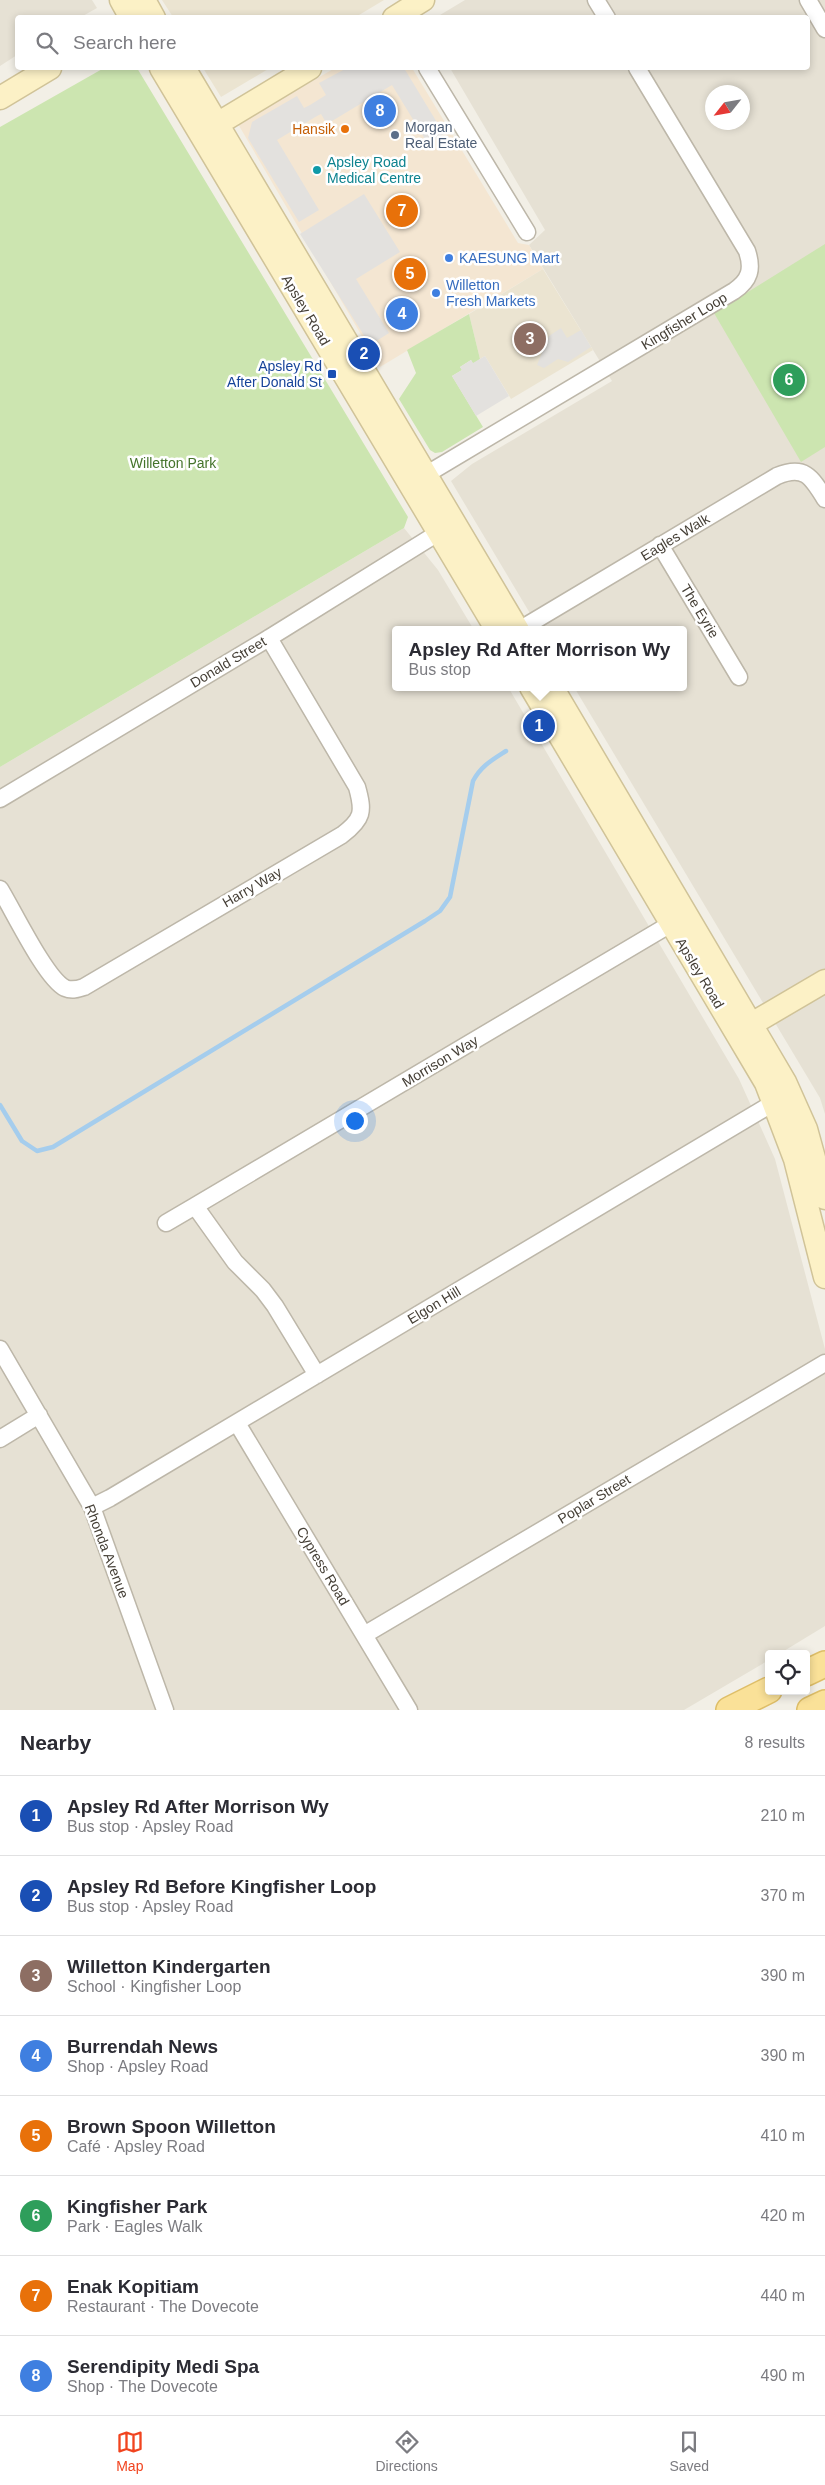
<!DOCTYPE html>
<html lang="en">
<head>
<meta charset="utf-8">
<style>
  :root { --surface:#fff; --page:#f2f2f3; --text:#2b2b33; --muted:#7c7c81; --line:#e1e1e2; --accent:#f1441f }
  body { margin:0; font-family:Helvetica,sans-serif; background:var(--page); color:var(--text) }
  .controls { position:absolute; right:15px; bottom:15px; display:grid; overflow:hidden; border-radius:5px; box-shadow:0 2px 8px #0003 }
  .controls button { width:45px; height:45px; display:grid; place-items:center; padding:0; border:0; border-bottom:1px solid var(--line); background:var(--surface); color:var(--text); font:25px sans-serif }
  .compass { position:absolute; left:705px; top:85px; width:45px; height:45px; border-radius:50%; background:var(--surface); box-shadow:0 2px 8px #0003; rotate:239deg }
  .you { position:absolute; left:354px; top:1120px; width:18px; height:18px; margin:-12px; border:4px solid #fff; border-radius:50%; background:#1a73e8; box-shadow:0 0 0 8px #1a73e833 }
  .badge { display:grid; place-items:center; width:32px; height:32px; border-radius:50%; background:var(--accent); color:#fff; font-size:16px; font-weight:700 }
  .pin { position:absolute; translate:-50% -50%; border:2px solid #fff; box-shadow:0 1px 5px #0006 }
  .popup { position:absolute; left:392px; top:626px; width:295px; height:65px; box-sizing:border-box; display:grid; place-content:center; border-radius:5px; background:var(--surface); filter:drop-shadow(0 1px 4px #0005); font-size:16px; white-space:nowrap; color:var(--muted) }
  .popup b { font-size:19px; color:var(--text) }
  .popup::after { content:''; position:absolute; left:50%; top:100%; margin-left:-10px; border:10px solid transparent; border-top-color:var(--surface) }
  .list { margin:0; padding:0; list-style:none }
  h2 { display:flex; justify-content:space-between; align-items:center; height:65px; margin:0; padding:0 20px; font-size:21px }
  h2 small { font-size:16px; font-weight:400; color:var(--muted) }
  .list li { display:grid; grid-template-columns:32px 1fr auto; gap:15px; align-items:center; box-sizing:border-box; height:80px; padding:0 20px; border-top:1px solid var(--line) }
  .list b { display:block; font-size:19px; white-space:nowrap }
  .list p { margin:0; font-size:16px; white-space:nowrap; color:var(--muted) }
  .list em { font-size:16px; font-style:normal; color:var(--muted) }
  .icon { flex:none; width:28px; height:28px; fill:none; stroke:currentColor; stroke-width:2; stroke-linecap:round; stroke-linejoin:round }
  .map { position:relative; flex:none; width:825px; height:1710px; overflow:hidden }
  .search { position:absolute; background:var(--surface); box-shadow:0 2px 8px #0003; left:15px; right:15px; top:15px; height:55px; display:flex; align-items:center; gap:12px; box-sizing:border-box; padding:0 18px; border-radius:5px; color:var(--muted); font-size:19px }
  .sheet { height:705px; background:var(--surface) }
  nav { display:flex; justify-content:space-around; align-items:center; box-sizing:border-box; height:70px; border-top:1px solid var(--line); background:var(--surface); font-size:14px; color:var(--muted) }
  nav a { display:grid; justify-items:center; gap:2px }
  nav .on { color:var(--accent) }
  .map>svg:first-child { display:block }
  .residential { fill:#e6e1d4; fill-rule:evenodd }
  .commercial { fill:#f4e6d2 }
  .education { fill:#ebe4d1 }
  .green { fill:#cce5b0 }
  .parking { fill:#e3e1de }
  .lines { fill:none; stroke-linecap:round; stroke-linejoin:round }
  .stream { stroke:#a5cded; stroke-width:4.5 }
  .street-casing { stroke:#bdb7a9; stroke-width:19 }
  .secondary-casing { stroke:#d0c398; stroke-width:25 }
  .primary-casing { stroke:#debe68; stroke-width:28 }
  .street { stroke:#fff; stroke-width:16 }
  .secondary { stroke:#fcf1c6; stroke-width:22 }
  .primary { stroke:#fae198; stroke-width:25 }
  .food-dot { fill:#e8710a; stroke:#fff; stroke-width:2 }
  .service-dot { fill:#5c6f8a; stroke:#fff; stroke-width:2 }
  .culture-dot { fill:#0f9aa8; stroke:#fff; stroke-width:2 }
  .shop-dot { fill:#3f7fe0; stroke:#fff; stroke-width:2 }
  .transit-dot { fill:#1a4fb4; stroke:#fff; stroke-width:2 }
  .labels { text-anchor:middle; stroke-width:5; stroke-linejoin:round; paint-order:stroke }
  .service-label { font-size:14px; fill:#4e5e75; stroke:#fff; text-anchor:start }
  .food-label { font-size:14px; fill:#c56008; stroke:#fff; text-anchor:end }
  .culture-label { font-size:14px; fill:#0d838f; stroke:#fff; text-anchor:start }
  .shop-label { font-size:14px; fill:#366cbe; stroke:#fff; text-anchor:start }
  .street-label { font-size:14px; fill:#453f36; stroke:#fff }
  .transit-label { font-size:14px; fill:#164399; stroke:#fff; text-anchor:end }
  .park-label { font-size:14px; fill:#45742c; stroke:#fff }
</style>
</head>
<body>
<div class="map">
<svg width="825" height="1710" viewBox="0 0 825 1710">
  <rect width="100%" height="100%" fill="#f2efe6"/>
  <path class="residential" d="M0,0H92L97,8L81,17L18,18L17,55L0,66Z
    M465,0H825V1114L820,1098L574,687H683V630H540L451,481L472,464L612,381L529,245L545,230L450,68H808V18H435ZM712,92H742V122H712Z
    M404,528L438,570L474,630H395V687H508L739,1079L775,1159L825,1349V1626L779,1654H769V1660L684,1710H0V767Z"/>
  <path class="commercial" d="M335,68H412L518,243L529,245L543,269L380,367L238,124Z"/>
  <path class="education" d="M162,0H384L354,18L173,17Z
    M203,68H270L221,97Z
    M543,269L593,350L511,399L485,356L480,359L469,314Z"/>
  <path class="green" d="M104,68H137L408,517L404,528L0,767V127Z
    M825,244V447L801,462L714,313Z
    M469,314L480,359L473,364L471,360L460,367L462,370L452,376L483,427L442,452L435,453L430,450L399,399L416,373L407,350Z"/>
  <path class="parking" d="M347,68H404L444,134L428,144L392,85L327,124L321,114L317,116L277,140L319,210L299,222L248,138L252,122L297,96L304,108L310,105L326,95L319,83Z
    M364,194L400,252L356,279L389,333L370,345L300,234Z
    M561,328L567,338L581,330L591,347L568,362L558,359L544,368L537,365L549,336Z
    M485,356L509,396L476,416L452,376L462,370L460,367L471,360L473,363Z"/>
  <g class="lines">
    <path class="stream" d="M0,1105L22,1141L37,1151L53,1147L425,921L440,911L450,897L473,781C481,766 492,760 506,751"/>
    <defs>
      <path id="street" d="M596,0L607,18
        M808,0L825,29
        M427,68L527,232
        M417,480L734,291C750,280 753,269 747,251L637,68
        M660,545L739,677
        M519,630L777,476C804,465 811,476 825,499
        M0,799L269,638L446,528
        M0,889C13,910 46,979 65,988C72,991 78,989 84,987L342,835C363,819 364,812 357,787L269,638
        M166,1223L195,1206
        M0,1349L92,1507L165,1710
        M317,1375L275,1306L263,1290L235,1262L195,1206L679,919
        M237,1423L409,1710
        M0,1439L39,1415
        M92,1507L110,1498L775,1102
        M364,1635L825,1363"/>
      <path id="secondary" d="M121,0L131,18
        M144,0L154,18
        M394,18L423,0
        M161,68L497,630
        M184,68L518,630
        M0,98L50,68
        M204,132L310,68
        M531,687L766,1083L795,1159L825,1277
        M552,687L785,1082L806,1129L825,1198
        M738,1032L825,981"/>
      <path id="primary" d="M806,1673L825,1664
        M729,1710L769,1690
        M810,1710L825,1703"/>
    </defs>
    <use href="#street" class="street-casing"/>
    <use href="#secondary" class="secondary-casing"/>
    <use href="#primary" class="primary-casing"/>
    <use href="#street" class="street"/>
    <use href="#secondary" class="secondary"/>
    <use href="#primary" class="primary"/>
  </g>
  <circle class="food-dot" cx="345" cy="129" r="5"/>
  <circle class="service-dot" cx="395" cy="135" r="5"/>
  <circle class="culture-dot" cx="317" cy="170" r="5"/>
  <g class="shop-dot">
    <circle cx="449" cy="258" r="5"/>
    <circle cx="436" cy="293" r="5"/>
  </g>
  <rect class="transit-dot" x="327" y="369" width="10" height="10" rx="2.5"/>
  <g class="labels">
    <g class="service-label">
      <text x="405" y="132">Morgan<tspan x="405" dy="16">Real Estate</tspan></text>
    </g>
    <g class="food-label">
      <text x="335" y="134">Hansik</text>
    </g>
    <g class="culture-label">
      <text x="327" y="167">Apsley Road<tspan x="327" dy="16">Medical Centre</tspan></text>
    </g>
    <g class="shop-label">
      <text x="459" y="263">KAESUNG Mart</text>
      <text x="446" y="290">Willetton<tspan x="446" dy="16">Fresh Markets</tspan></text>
    </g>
    <g class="street-label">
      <text transform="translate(306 310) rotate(59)" y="5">Apsley Road</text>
      <text transform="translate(684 321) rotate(-31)" y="5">Kingfisher Loop</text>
      <text transform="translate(675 537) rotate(-31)" y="5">Eagles Walk</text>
      <text transform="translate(700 611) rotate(59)" y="5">The Eyrie</text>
      <text transform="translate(228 662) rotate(-31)" y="5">Donald Street</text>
      <text transform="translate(252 887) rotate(-30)" y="5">Harry Way</text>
      <text transform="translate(700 973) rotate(59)" y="5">Apsley Road</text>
      <text transform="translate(440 1061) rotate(-31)" y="5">Morrison Way</text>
      <text transform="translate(434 1305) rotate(-31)" y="5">Elgon Hill</text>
      <text transform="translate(594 1499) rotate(-31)" y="5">Poplar Street</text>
      <text transform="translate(107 1551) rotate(69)" y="5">Rhonda Avenue</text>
      <text transform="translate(323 1566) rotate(59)" y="5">Cypress Road</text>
    </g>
    <g class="transit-label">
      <text x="322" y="371">Apsley Rd<tspan x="322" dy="16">After Donald St</tspan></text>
    </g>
    <g class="park-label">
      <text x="173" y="468">Willetton Park</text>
    </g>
  </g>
</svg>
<div class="controls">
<button><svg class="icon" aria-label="locate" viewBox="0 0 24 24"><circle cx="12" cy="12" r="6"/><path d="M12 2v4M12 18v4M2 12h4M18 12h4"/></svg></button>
</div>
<svg class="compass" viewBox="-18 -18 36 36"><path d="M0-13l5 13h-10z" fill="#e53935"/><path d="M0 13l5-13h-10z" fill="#7c7c81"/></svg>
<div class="you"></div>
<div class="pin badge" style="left:539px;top:726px;background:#1a4fb4">1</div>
<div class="popup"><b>Apsley Rd After Morrison Wy</b>Bus stop</div>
<div class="pin badge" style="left:364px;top:354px;background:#1a4fb4">2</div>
<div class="pin badge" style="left:530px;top:339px;background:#8d6e63">3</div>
<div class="pin badge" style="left:402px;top:314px;background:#3f7fe0">4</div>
<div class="pin badge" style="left:410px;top:274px;background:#e8710a">5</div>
<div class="pin badge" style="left:789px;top:380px;background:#2e9e5b">6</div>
<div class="pin badge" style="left:402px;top:211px;background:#e8710a">7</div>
<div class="pin badge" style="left:380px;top:111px;background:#3f7fe0">8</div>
<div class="search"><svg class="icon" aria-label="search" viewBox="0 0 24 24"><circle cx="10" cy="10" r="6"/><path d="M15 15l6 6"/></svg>Search here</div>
</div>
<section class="sheet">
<h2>Nearby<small>8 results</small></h2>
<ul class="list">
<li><span class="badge" style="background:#1a4fb4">1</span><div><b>Apsley Rd After Morrison Wy</b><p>Bus stop · Apsley Road</p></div><em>210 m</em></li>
<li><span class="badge" style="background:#1a4fb4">2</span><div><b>Apsley Rd Before Kingfisher Loop</b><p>Bus stop · Apsley Road</p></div><em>370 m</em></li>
<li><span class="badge" style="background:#8d6e63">3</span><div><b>Willetton Kindergarten</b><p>School · Kingfisher Loop</p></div><em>390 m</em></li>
<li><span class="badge" style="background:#3f7fe0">4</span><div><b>Burrendah News</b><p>Shop · Apsley Road</p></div><em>390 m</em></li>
<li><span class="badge" style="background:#e8710a">5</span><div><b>Brown Spoon Willetton</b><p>Café · Apsley Road</p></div><em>410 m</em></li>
<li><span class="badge" style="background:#2e9e5b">6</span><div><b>Kingfisher Park</b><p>Park · Eagles Walk</p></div><em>420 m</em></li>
<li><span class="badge" style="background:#e8710a">7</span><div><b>Enak Kopitiam</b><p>Restaurant · The Dovecote</p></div><em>440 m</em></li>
<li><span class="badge" style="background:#3f7fe0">8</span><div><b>Serendipity Medi Spa</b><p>Shop · The Dovecote</p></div><em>490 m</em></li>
</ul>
</section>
<nav>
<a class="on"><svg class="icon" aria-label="map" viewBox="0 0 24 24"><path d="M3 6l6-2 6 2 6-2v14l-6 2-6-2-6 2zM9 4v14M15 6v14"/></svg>Map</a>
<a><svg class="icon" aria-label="directions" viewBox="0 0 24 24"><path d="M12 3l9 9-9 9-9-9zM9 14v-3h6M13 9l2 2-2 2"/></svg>Directions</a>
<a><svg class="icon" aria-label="saved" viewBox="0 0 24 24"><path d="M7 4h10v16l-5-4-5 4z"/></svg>Saved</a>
</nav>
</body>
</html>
